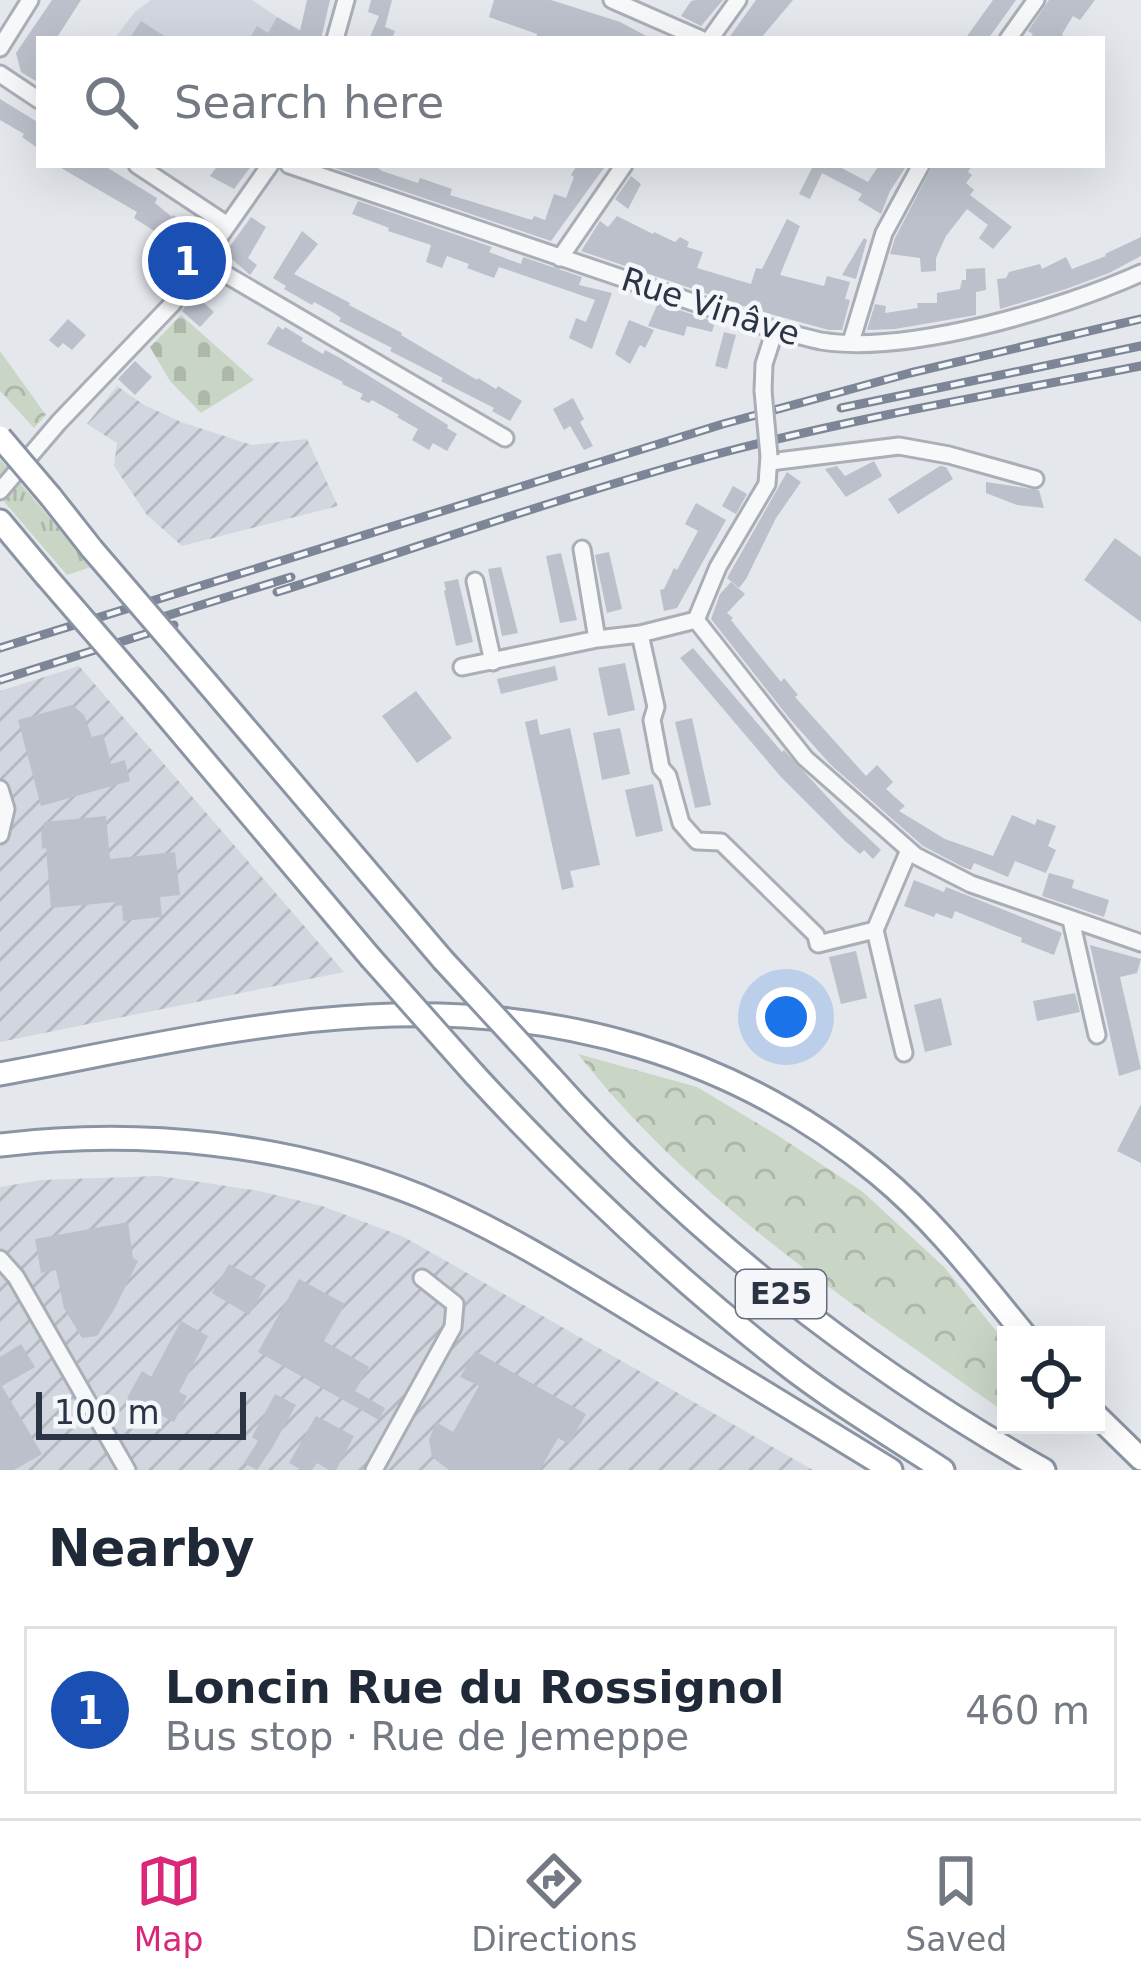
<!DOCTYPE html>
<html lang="en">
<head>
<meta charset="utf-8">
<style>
  :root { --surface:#fff; --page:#f2f2f3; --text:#1f2937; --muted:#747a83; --line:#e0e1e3; --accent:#db2777 }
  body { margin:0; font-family:"DejaVu Sans",sans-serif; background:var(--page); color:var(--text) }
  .controls { position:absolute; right:36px; bottom:36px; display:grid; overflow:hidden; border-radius:0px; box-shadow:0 12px 48px #0002 }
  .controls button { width:108px; height:108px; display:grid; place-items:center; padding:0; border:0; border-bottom:3px solid var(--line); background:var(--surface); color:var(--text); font:60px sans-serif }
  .scale { position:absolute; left:36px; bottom:30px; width:210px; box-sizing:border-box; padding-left:12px; border:6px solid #2b3445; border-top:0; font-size:33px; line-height:42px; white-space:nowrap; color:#2b3445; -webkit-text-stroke:9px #f4f6f9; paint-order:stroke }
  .you { position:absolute; left:786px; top:1017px; width:42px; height:42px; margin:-30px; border:9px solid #fff; border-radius:50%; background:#1a73e8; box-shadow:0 0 0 18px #1a73e833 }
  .badge { display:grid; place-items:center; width:78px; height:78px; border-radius:50%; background:var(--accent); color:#fff; font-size:39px; font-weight:700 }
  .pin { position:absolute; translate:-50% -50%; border:6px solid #fff; box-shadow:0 3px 12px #0006 }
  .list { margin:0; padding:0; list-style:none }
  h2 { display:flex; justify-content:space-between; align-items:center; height:156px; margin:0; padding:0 48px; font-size:51px }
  h2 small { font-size:39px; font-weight:400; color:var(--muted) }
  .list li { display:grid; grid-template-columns:78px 1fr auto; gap:36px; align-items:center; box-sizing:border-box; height:168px; margin:0 24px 24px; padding:0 24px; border:3px solid var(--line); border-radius:0px }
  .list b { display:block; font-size:45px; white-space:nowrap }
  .list p { margin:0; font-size:39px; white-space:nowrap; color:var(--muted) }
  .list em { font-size:39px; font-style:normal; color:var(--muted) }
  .icon { flex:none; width:66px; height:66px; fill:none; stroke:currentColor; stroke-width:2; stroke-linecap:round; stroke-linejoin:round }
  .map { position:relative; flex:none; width:1141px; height:1470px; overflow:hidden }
  .search { position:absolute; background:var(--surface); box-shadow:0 12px 48px #0002; left:36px; right:36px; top:36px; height:132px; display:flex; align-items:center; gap:30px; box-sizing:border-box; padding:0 42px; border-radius:0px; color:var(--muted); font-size:45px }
  .sheet { height:348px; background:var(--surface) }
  nav { display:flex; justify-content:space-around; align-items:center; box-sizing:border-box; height:168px; border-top:3px solid var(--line); background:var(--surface); font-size:33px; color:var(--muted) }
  nav a { display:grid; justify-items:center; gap:6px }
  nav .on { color:var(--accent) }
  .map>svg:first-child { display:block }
  .built { fill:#d2d6de }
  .industrial { fill:url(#industrial-furrows) }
  .grass { fill:url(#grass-tufts) }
  .forest { fill:url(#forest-crowns) }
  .cemetery { fill:url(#cemetery-stones) }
  .building { fill:#bbc0ca }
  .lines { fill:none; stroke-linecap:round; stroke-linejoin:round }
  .minor-casing { stroke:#a9aeb7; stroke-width:21 }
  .highway-casing { stroke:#8b94a3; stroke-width:27 }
  .minor { stroke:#f7f8fa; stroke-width:15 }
  .highway { stroke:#fff; stroke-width:21 }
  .rail-casing { stroke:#7d8696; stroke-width:9 }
  .rail { stroke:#f4f6f9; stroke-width:4.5; stroke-dasharray:14; stroke-linecap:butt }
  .minor-bridge-casing { stroke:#a9aeb7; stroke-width:21; stroke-linecap:butt }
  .highway-bridge-casing { stroke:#8b94a3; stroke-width:27; stroke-linecap:butt }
  .minor-bridge { stroke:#f7f8fa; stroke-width:15 }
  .highway-bridge { stroke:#fff; stroke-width:21 }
  .labels { text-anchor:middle; stroke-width:9; stroke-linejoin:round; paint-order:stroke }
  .shield { fill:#f4f6f9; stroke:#676e7b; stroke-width:3 }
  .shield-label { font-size:30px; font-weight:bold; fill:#2b3445 }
  .street-label { font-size:33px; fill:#2b3445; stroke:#f4f6f9 }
</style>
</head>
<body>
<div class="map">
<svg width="1141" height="1470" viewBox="0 0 1141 1470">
  <defs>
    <pattern id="industrial-furrows" width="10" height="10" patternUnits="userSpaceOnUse" patternTransform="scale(3)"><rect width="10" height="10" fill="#d2d6de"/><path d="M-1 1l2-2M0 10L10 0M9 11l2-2" fill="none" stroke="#b4b8c0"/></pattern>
    <pattern id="grass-tufts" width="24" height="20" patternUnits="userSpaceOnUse" patternTransform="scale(3)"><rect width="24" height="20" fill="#c9d6c5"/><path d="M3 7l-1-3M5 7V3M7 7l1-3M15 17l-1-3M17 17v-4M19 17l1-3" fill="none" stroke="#adb8ab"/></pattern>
    <pattern id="forest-crowns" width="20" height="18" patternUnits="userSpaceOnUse" patternTransform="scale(3)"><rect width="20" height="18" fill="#c9d6c5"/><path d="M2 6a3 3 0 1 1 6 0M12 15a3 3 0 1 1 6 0" fill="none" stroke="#adb8ab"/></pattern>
    <pattern id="cemetery-stones" width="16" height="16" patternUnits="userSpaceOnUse" patternTransform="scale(3)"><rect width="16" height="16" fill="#c9d6c5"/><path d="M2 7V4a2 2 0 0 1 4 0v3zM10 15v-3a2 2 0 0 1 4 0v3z" fill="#adb8ab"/></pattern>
  </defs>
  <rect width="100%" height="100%" fill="#e4e7ec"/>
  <path class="built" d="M151,0H252L277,17L318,39H114L135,12Z"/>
  <path class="industrial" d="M117,386L144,405L181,422L252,445L307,439L338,506L182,546L147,515L114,466L117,443L87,424Z
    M79,666L344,972L0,1042V691Z
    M160,1176L259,1191L322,1206L404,1237L813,1470H0V1187L42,1180Z"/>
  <path class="grass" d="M0,459L91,567L67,575L0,497Z"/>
  <path class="forest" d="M0,351L46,415L34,428L0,391Z
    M578,1054L697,1087L777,1135L863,1192L944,1267L1006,1343V1413C855,1306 693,1201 578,1054Z"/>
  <path class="cemetery" d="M181,315L254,380L201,413L170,381L150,347Z"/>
  <path class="building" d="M52,0H81L56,39H39V83L21,72L16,53Z
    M307,0H330L321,39H249L257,26L268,33L277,17L300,31Z
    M371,0H392L385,27L395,31L392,39H369L379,16L368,12Z
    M494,0H551L620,22L652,39H536L537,34L489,17Z
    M696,0H723L701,26L681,16L691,1Z
    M756,0H793L760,39H728Z
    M993,0H1016L988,39H965Z
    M1049,0H1095L1080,20L1073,16L1062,34L1064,39H1029L1033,34L1028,31Z
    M141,21L169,39H129Z
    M0,99L39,123V149L22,137L24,134L0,120Z
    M56,165H103L157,198L155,203L172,217L173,215L187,224L179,237L166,229L162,236L134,218L137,212Z
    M218,165H252L234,189L210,176Z
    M326,165H374L382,171L418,183L420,178L452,189L450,195L532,220L534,216L545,220L554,194L566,198L574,177L571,175L577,165H606L551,241Z
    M807,165H836L868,182L879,165H907L890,191L881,214L858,200L862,194L822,173L810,199L799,194L812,168Z
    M933,165H972L968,172L972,175L966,183L974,190L970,195L1012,227L993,249L979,238L988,225L967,209L946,236L936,258V271L921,272L920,258L890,254L895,238Z
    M631,176L641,184L628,209L615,199Z
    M358,201L492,247L489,252L521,264L523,257L582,277L579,285L612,293L592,349L569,338L576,318L586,322L595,300L499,267L494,278L467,268L469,264L447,256L442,268L426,262L431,245L388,231L389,228L352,214Z
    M617,216L653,234L654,232L675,242L680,237L689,242L687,247L703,252L697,268L751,284L756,268L762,269L787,219L800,226L780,275L824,286L827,276L850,282L845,299L850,300L842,330H829L752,309L581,251L600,221L608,227Z
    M251,217L266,227L248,258L257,265L250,275L225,253Z
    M302,231L318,244L294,274L350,303L349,305L402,333L401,335L477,380L478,378L496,389L498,386L522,401L510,421L492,411L494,408L441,381L443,378L390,351L392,348L339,321L341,318L334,313L314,302L312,305L284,289L286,286L273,278Z
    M1141,237V256L1109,273L1066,289L1000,309L997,279L1006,278L1009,272L1040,264L1042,269L1066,257L1072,269L1106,256L1105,254Z
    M864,238L867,240L856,279L842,275Z
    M156,248L178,263L169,275L148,260Z
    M985,268L986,290L976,292V315L895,329L867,330L875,304L886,306L885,313L918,308L917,303H937V293L960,289L962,280H966V269Z
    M194,294L214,312L200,327L182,311Z
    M658,303L715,322L712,332L687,326L684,336L648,326Z
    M68,319L86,335L72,350L63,343L58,348L49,340Z
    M629,320L654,330L645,348L640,345L630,364L615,354Z
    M278,326L283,330L285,327L303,338L301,341L323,354L325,350L340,358L448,425L447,428L457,434L447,451L433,443L429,450L412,440L418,429L397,417L399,415L372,400L369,403L360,399L363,394L342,384L343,382L267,344Z
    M724,332L736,335L727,369L715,366Z
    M135,361L152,377L135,395L118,379Z
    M573,398L584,419L580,422L593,446L584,450L570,426L564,430L553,409Z
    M874,461L882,476L846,497L825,469L837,466L845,476Z
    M940,466L946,467L953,479L898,514L888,499Z
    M787,472L801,482L776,518L746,579L739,588L727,578Z
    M986,482L1039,490L1044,508L1017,505L986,493Z
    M733,486L747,494L736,514L722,506Z
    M696,503L726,520L677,608L664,611L660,590L664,589L674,568L677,570L698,531L685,524Z
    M1115,538L1141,557V622L1084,580Z
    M609,552L622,609L607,613L595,555Z
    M561,553L577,620L560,623L546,556Z
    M501,567L518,633L502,636L488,569Z
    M458,579L473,642L456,646L444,591L446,590L444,582Z
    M731,582L745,594L727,613L733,618L731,620L781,682L784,678L798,695L795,697L866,776L877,765L893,782L886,789L905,806L899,811L945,839L993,856L1012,815L1035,825L1037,819L1056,826L1048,846L1056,850L1046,873L1015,861L1008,877L974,863L971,870L963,867L923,846L831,765L789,718L711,619L720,594Z
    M693,648L782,752L784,750L844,815L881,850L873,859L864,850L860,854L844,840L781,777L680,658Z
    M625,663L635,710L608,716L598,668Z
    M555,666L558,680L501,694L497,679Z
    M416,691L452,738L417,763L382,716Z
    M72,705L84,715L92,737L103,734L111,764L125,760L130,781L41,806L18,720Z
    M692,718L711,805L695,808L675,722Z
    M537,719L540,735L570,728L600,865L570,871L574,887L562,890L525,722Z
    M620,728L630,774L602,780L593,733Z
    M653,784L663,831L636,837L625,790Z
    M106,816L110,859L175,852L180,895L160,897L162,917L123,921L122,905L116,906V902L51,908L46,848L42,849L41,829H44V822Z
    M1049,873L1074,880L1072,888L1109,900L1104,917L1042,896Z
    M914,880L944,892L946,887L1062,933L1054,955L1021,942L1022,938L955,911L952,919L936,913L934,917L904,906Z
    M1090,945L1141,959L1137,973L1120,977L1141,1069L1119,1076Z
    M856,951L867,998L841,1004L829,957Z
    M1075,993L1080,1012L1037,1021L1033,1001Z
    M941,998L952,1045L925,1052L914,1005Z
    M1141,1104V1163L1117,1151Z
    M128,1222L133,1258L138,1261L115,1308L97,1336L82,1338L64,1308L56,1270L41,1273L35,1239Z
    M229,1264L266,1285L249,1315L212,1293Z
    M299,1279L345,1304L324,1341L369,1367L355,1391L385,1408L379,1420L258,1352Z
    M181,1321L208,1336L179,1392L187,1396L174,1422L127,1398L142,1371L151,1377Z
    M21,1344L35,1367L2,1386L42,1454L14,1470H0V1357Z
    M475,1351L586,1414L569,1444L558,1438L540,1470H449L432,1457L429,1440L436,1422L453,1432L479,1386L460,1377Z
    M275,1394L296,1405L272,1448L257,1470L244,1463L258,1441L252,1437Z
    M316,1416L354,1436L336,1470H329L317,1463L312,1470H302L289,1463Z"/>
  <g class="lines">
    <defs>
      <path id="minor" d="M612,0L701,39
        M335,39L346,0
        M710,39L738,0
        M1008,39L1036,0
        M0,48L30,0
        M0,74L39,100
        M137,165L226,224
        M289,165L775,330C791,333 806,338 821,341C908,355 1061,309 1141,273
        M560,258L624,165
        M203,261L505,438
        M851,342L884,233L921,165
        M763,391L764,364L775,330
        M769,456L767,484L718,567L696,620L805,758L916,856L971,884L1141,943
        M770,462L899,446L949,455L1035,479
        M0,491L59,422L173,303L270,165
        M582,549L597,639
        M475,581L493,662
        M640,634L656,707L652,720L661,768L668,776L681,823L697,841L721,842L816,935L818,944L875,930L909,850
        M462,667L597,639L640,634L696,620
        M0,789L6,809L0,835
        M1071,920L1097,1035
        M875,930L904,1053
        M0,1259L16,1277L127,1470
        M374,1470L453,1327L455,1304L422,1278"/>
      <path id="highway" d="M51,497L92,549
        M0,521L46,576
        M208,684L443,960
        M154,701L370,957
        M0,1074C120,1052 247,1022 369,1016C554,1006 733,1054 878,1174C934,1220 979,1279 1025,1335
        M475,1075C570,1178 673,1276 783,1362C834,1402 890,1435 943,1470
        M551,1077C691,1234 862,1367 1044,1470
        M0,1145C141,1128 288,1143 420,1196C498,1228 571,1274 643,1318C725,1369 808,1419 891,1470
        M1096,1415L1141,1459"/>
    </defs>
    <use href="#minor" class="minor-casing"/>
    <use href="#highway" class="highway-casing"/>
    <use href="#minor" class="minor"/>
    <use href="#highway" class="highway"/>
    <defs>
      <path id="rail" d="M841,408L1141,346
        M277,592C425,545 572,493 721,453C859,417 1001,393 1141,366
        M153,620L291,577
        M0,648L723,424L910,373L1141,319
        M0,680L174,625"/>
    </defs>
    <use href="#rail" class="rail-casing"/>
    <use href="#rail" class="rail"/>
    <defs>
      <path id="minor-bridge" d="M763,391L769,456"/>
      <path id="highway-bridge" d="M0,437L51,497
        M92,549L208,684
        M46,576L154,701
        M370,957L475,1075
        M443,960L551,1077"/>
    </defs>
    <use href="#minor-bridge" class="minor-bridge-casing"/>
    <use href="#highway-bridge" class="highway-bridge-casing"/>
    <use href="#minor-bridge" class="minor-bridge"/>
    <use href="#highway-bridge" class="highway-bridge"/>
  </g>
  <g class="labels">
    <rect class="shield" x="736" y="1270" width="90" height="48" rx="9"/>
    <g class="shield-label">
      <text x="781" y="1304">E25</text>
    </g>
    <g class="street-label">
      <text transform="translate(711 306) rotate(18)" y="12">Rue Vinâve</text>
    </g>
  </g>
</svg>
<div class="controls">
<button><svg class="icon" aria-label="locate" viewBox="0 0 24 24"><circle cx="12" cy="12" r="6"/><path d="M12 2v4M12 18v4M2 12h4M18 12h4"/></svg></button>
</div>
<div class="scale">100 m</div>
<div class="you"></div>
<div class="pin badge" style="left:187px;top:261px;background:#1a4fb4">1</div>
<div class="search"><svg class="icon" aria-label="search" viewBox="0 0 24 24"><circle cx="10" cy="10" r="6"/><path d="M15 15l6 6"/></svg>Search here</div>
</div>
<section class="sheet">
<h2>Nearby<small></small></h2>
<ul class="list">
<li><span class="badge" style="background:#1a4fb4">1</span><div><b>Loncin Rue du Rossignol</b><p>Bus stop · Rue de Jemeppe</p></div><em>460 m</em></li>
</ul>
</section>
<nav>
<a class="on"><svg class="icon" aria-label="map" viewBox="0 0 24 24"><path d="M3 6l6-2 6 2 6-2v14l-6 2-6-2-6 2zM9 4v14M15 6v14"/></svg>Map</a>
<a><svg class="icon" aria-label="directions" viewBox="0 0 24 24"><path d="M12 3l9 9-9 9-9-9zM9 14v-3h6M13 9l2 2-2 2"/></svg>Directions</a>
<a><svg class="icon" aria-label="saved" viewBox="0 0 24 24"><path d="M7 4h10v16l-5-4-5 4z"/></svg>Saved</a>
</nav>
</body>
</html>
